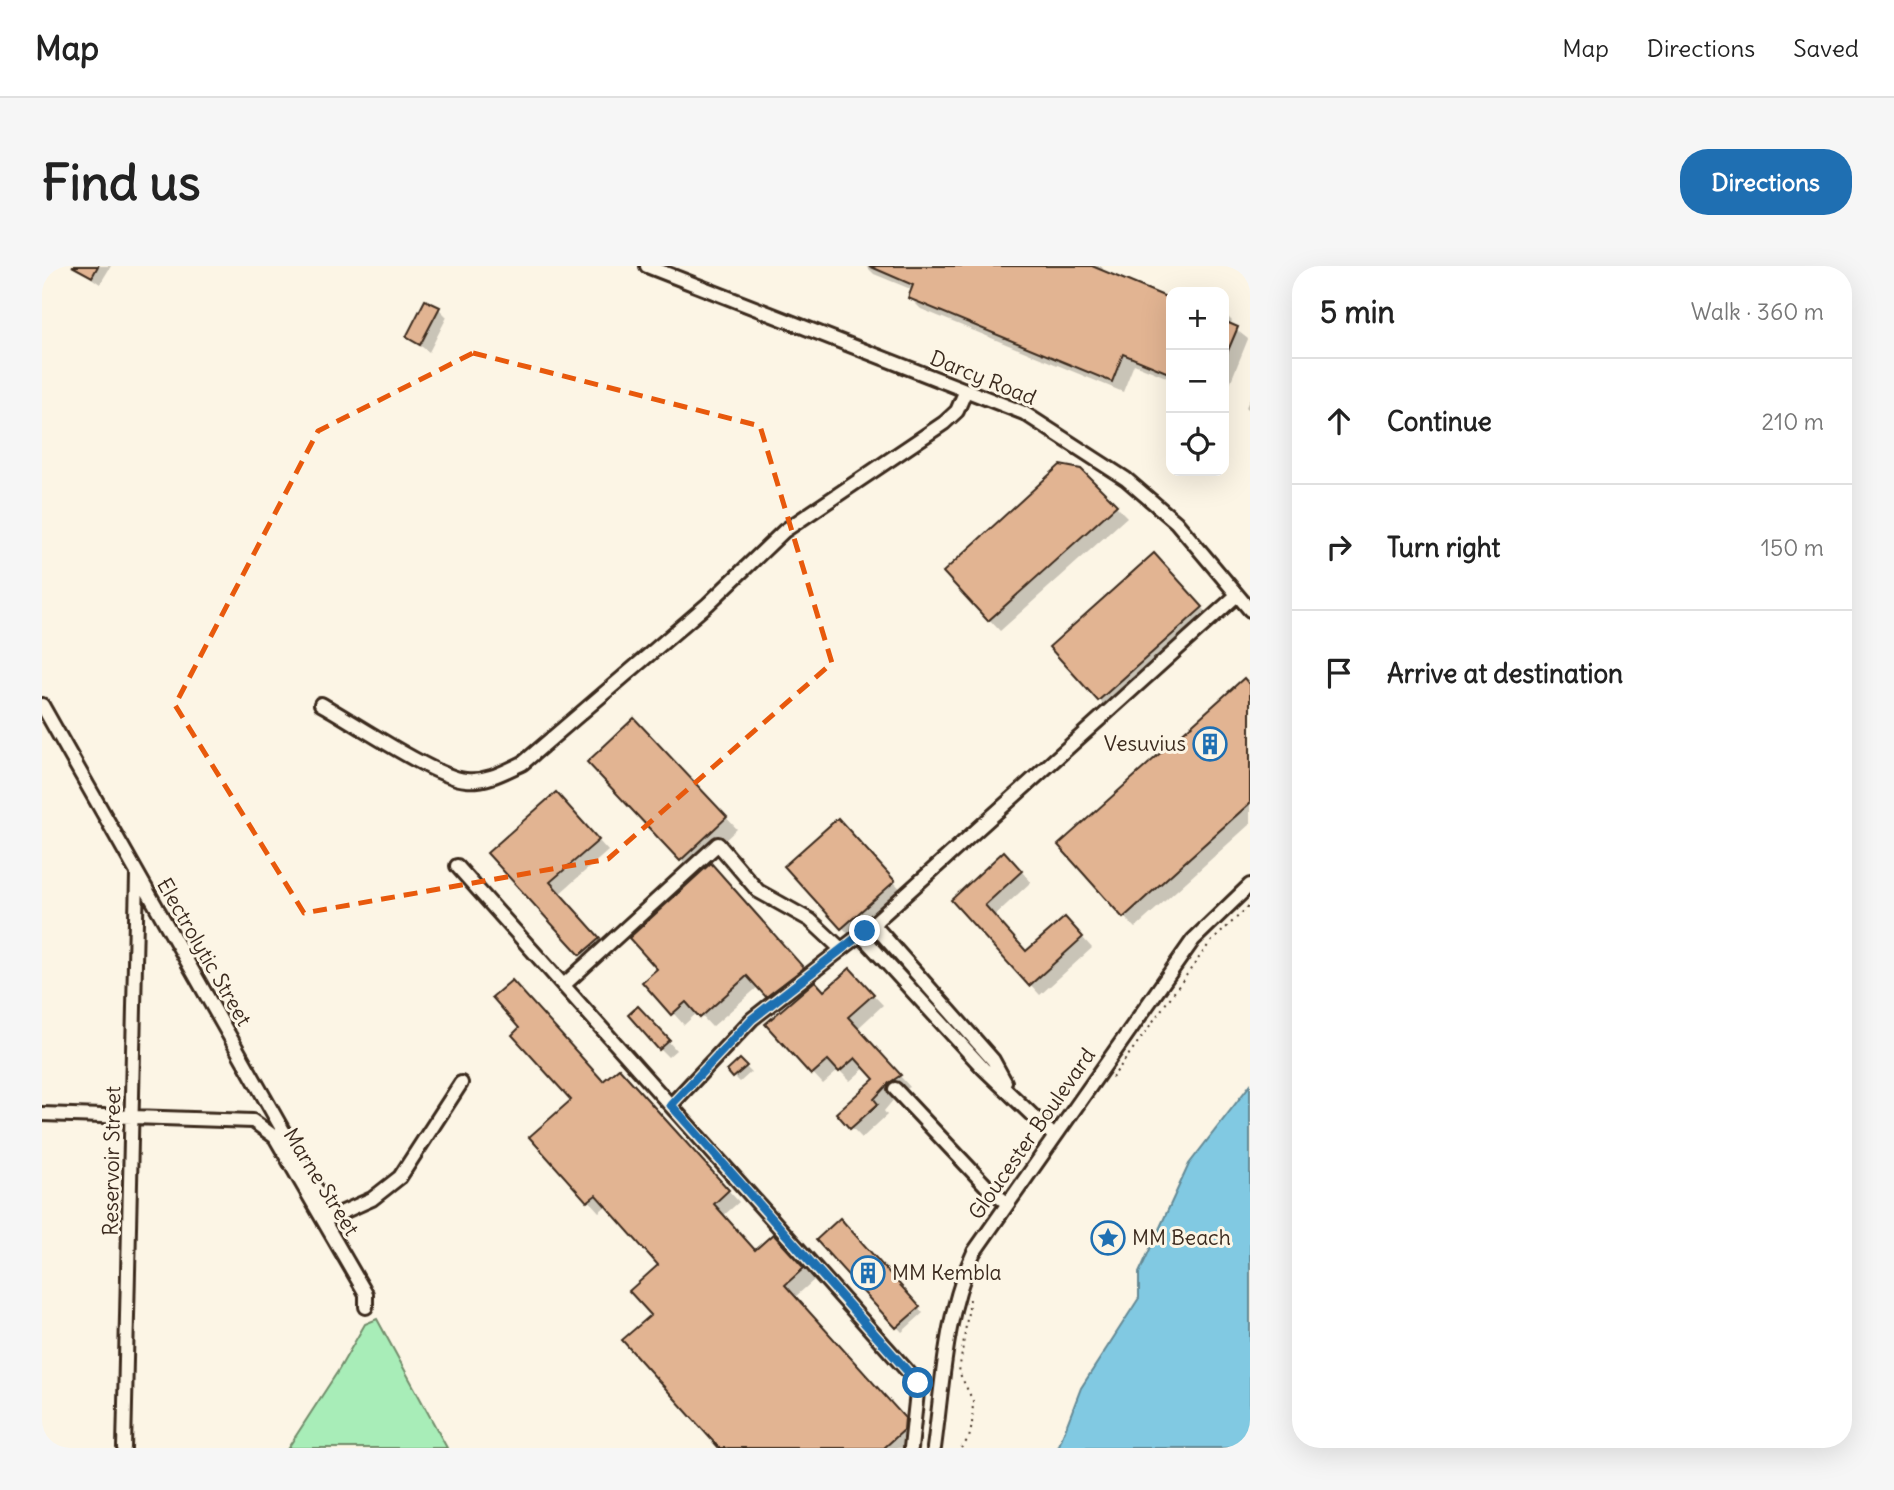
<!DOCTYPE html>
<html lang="en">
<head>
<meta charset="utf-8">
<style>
  :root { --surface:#fff; --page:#f6f6f6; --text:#222; --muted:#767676; --line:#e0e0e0; --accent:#1f6fb2 }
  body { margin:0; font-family:Delius,sans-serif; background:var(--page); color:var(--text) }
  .controls { position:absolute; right:21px; top:21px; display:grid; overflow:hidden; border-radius:14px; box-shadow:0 7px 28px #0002 }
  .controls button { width:63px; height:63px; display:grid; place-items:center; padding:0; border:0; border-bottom:2px solid var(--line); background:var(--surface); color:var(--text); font:35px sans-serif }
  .stop { position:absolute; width:21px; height:21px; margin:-16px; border:5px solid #1f6fb2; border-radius:50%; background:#fff }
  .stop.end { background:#1f6fb2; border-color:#fff; box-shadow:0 2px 7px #0008 }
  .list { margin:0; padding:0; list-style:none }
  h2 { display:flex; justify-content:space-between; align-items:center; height:91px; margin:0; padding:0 28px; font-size:30px }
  h2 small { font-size:23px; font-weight:400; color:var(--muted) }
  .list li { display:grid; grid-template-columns:46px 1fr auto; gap:21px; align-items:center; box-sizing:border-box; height:126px; padding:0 28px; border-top:2px solid var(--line) }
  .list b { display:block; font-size:26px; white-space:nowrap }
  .list em { font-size:23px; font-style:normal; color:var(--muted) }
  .icon { flex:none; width:38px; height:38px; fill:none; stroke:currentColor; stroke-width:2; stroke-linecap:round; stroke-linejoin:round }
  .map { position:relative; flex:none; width:1208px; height:1182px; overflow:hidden; border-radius:28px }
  header { display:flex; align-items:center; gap:42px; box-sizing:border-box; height:98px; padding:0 35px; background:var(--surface); border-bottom:2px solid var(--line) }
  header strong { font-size:33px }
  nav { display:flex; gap:38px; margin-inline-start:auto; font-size:24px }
  .intro { display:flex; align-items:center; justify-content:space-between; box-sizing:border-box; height:168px; padding:0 42px }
  h1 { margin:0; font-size:49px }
  .button { padding:18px 32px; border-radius:28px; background:var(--accent); color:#fff; font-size:24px; font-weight:700 }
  main { display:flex; gap:42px; padding:0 42px }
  aside { flex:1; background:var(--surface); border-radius:28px; box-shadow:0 7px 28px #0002 }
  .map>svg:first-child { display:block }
  .green { fill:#a8edb8; stroke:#728c6b; stroke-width:2 }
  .water { fill:#81c9e2; stroke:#658994; stroke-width:2 }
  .shadow { fill:#0003 }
  .building { fill:#e2b492; stroke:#3b2a1e; stroke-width:2 }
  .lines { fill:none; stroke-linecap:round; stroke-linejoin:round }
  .minor-casing { stroke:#3b2a1e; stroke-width:18 }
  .path { stroke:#3b2a1e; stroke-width:2; stroke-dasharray:2 5; stroke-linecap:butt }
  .minor { stroke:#fcf5e5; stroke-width:12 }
  .route { stroke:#1f6fb2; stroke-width:9 }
  .marked { fill:none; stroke:#e8590c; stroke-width:5; stroke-dasharray:14 9; stroke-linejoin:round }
  .labels { text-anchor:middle; stroke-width:6; stroke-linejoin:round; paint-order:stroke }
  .street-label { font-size:21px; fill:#3b2a1e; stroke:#fcf5e5 }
  .poi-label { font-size:21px; fill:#3b2a1e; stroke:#fcf5e5; text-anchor:start }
</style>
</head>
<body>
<header>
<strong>Map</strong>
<nav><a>Map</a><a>Directions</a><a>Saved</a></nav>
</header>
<div class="intro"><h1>Find us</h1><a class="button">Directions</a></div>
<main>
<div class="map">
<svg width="1208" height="1182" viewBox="0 0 1208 1182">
  <rect width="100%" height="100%" fill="#fcf5e5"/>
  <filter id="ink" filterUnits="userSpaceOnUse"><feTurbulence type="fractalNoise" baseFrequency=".0143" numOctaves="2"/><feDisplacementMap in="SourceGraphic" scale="14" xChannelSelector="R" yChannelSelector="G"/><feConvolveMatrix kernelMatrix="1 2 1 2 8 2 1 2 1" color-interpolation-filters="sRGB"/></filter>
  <g filter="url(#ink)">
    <path class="green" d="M335,1053L405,1182H246L296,1105L323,1058Z"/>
    <path class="water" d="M1208,819V1182H1016L1039,1122L1097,1032V1007L1147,898Z"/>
    <path class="shadow" d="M32,0H69L58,18Z
      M824,0H1060L1062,7L1129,35V113L1092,98L1081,126L879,43L868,32L871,24L832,8Z
      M397,43L405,51L387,86L366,71Z
      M1182,47L1190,55L1188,59L1206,73L1182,132Z
      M1208,132V145L1204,141Z
      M1038,204L1085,251L958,365L903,306Z
      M1123,300L1171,353L1068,445L1009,381Z
      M1208,420V558L1093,662L1082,651Z
      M603,465L695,563L650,605L639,594Z
      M525,539L566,585L517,628L567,683L550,698L448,587Z
      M807,566L862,627L811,673L745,600Z
      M973,598L989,616L952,650L985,687L1033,663L1050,682L998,729L911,634Z
      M680,610L770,713L736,741L717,720L670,761L656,746L642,759L603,716L617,703Z
      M818,715L841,739L815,763L868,821L857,827L842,845L845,849L820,872L796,847L834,813L824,801L808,815L797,804L781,818L725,758L783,727Z
      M604,750L634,784L626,791L618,783Z
      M698,795L709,806L698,816L687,805Z
      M587,815L697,936L681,950L714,986L742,981L772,1014L753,1031L874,1165L866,1182H679L611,1049L619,999L565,939L557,946L489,871L562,817Z
      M798,955L881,1047L860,1066L776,974Z"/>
    <path class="building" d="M30,0H56L50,11Z
      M827,0H1050L1129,33V108L1081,88L1070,116L866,32L871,19Z
      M383,34L398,41L378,79L364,71Z
      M1182,55L1196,61L1182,94Z
      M1018,199L1039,203L1075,239L946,355L901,306Z
      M1112,287L1161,341L1056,435L1007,381Z
      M1202,412L1208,419V537L1081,652L1016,579Z
      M592,452L685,551L638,595L545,496Z
      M514,526L557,574L508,616L558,672L538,689L445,587Z
      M796,552L853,615L799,663L742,600Z
      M962,585L980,605L943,639L984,685L1023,651L1041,671L987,720L909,634Z
      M669,597L762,702L724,731L705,710L658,752L644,736L629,749L600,716L615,703L587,672Z
      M808,702L832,728L806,751L859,809L847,817L832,833L836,838L808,863L794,847L832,813L813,792L797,806L786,794L769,809L723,758L773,715L782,725Z
      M470,714L561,815L577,802L687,924L672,938L713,984L731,968L762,1002L743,1019L863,1152L862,1164L842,1182H677L580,1074L609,1049L587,1025L616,999L554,929L545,936L487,871L529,834L470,769L477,762L450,731Z
      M596,740L628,774L617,784L586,749Z
      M698,793L705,800L691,812L685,805Z
      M798,952L878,1041L854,1062L774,974Z"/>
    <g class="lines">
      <defs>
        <path id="minor" d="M605,0L982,147L1084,213L1134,256L1208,344
          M279,438C310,455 394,512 424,514C445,516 462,506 481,497L666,338L742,265L902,157L915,145L924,124
          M0,439L282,937L283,954L330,933L358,911L419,817
          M415,600L876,1117L869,1182
          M831,658L951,794L963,816
          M818,668L941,802L1012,870
          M523,718L676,578L716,625L768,654L799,683
          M853,823L949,925L965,937
          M629,839L710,753L823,665L1195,329
          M0,848L211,855L233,871L324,1028V1041
          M82,1182L95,609
          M892,1182C901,1116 903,1047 932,986L1151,674L1208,619"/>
      </defs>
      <use href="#minor" class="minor-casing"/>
      <path class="path" d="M1070,812L1167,678L1208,639
        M919,1182L927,1172L930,1159L931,1135L917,1106L928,1033"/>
      <use href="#minor" class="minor"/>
    </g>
  </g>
  <g class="lines" filter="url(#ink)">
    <path class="route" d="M823,665L710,753L629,839L876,1117"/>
  </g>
  <path class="marked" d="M431,87L718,160L790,397L566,593L262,647L133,439L276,165Z"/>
  <defs>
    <symbol id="building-ring" viewBox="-11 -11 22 22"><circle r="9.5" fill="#fcf5e5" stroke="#1f6fb2" stroke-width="1.5"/><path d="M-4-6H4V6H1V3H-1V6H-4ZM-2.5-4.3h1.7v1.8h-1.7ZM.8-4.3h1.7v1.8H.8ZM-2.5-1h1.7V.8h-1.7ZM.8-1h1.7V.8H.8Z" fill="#1f6fb2"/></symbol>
    <symbol id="sight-ring" viewBox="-11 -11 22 22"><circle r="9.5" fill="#fcf5e5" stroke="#1f6fb2" stroke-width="1.5"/><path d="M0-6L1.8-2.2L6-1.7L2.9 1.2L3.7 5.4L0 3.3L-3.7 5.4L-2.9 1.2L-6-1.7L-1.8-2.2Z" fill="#1f6fb2"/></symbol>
  </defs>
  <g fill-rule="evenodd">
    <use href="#building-ring" x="1149" y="459" width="38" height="38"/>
    <use href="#sight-ring" x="1047" y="953" width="38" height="38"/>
    <use href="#building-ring" x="807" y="988" width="38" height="38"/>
  </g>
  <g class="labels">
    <g class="street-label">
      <text transform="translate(941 112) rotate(22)" y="7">Darcy Road</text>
      <text transform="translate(162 686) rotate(60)" y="7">Electrolytic Street</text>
      <text transform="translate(990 868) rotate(-55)" y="7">Gloucester Boulevard</text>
      <text transform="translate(70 895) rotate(-89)" y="7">Reservoir Street</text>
      <text transform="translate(279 916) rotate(58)" y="7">Marne Street</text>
    </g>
    <g class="poi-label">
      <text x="1144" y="485" text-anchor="end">Vesuvius</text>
      <text x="1090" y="979">MM Beach</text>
      <text x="850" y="1014">MM Kembla</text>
    </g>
  </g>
</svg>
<div class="controls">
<button>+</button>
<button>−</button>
<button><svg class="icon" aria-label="locate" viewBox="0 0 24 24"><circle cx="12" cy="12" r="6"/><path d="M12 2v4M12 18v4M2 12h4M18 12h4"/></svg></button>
</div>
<div class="stop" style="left:876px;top:1117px"></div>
<div class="stop end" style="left:823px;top:665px"></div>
</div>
<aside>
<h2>5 min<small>Walk · 360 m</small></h2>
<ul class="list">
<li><svg class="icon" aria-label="ahead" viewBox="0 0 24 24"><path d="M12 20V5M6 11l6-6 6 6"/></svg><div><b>Continue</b></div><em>210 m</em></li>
<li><svg class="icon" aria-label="right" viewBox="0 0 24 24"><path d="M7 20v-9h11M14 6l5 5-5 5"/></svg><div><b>Turn right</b></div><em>150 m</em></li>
<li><svg class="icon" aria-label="arrive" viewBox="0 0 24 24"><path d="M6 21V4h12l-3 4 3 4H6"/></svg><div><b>Arrive at destination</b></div></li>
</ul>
</aside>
</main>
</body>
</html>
